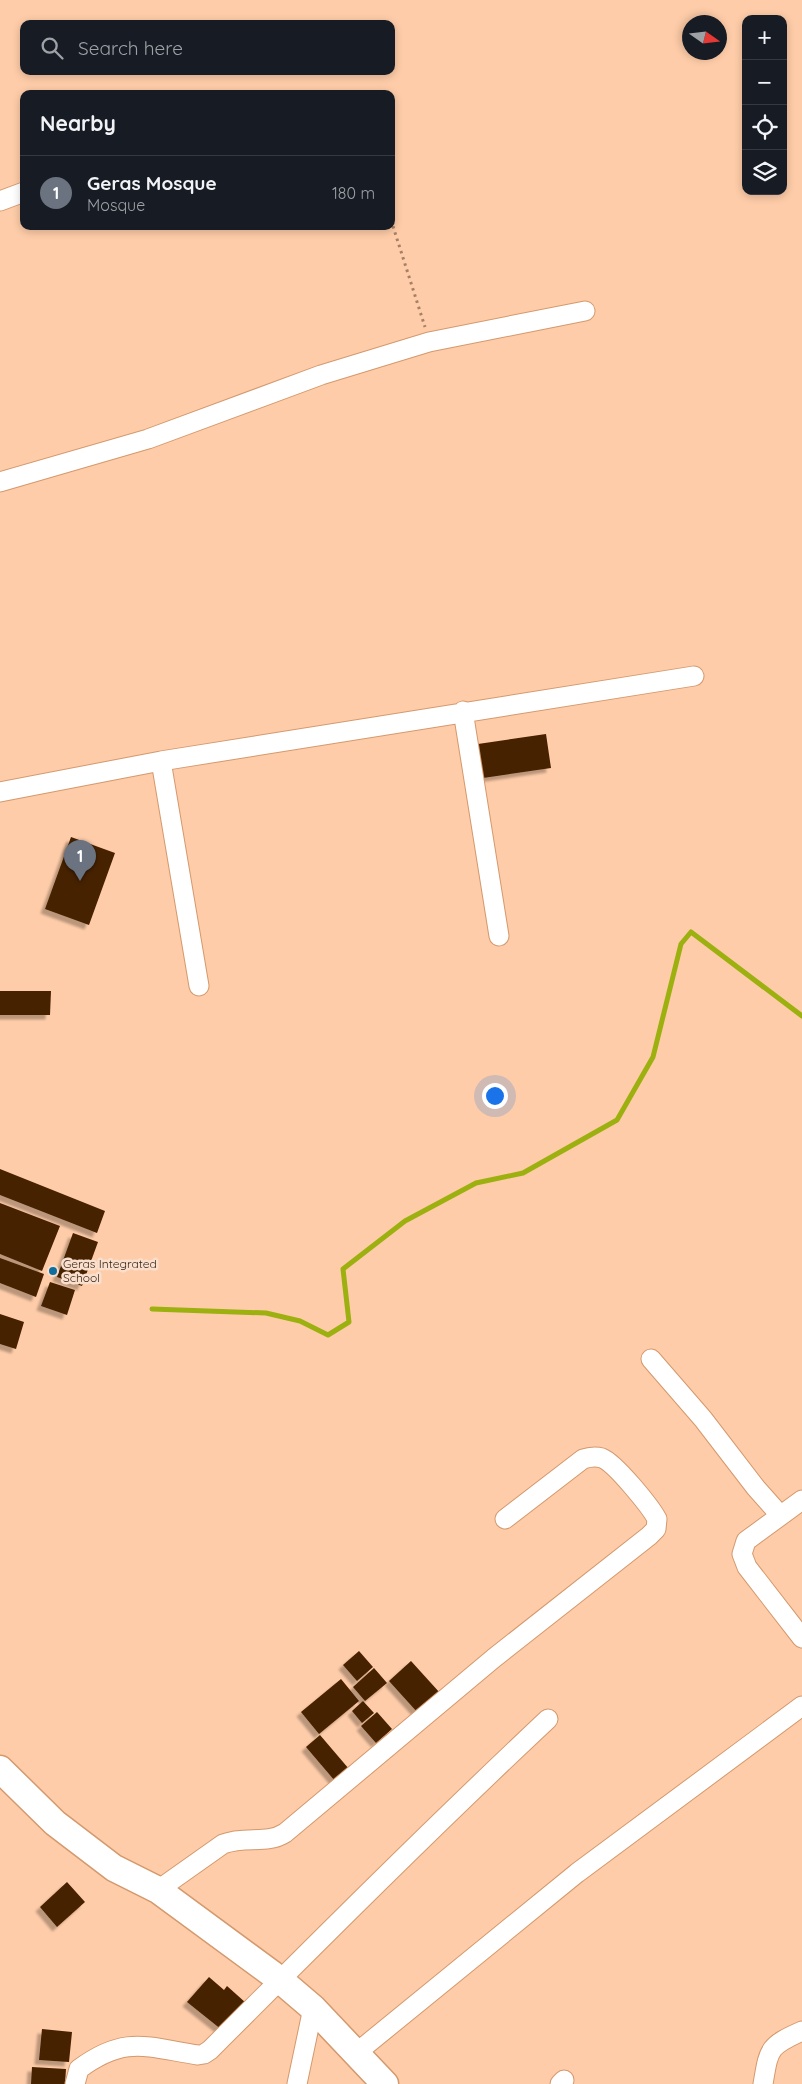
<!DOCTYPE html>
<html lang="en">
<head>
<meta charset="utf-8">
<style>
  :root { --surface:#171b24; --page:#20242c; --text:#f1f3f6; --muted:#9ea1a6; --line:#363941; --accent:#0f6e9d }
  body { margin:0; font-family:Quicksand,sans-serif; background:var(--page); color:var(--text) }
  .controls { position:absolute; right:15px; top:15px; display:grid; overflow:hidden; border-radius:10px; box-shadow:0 2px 8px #0003 }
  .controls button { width:45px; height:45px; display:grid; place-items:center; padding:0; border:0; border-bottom:1px solid var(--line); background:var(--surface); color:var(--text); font:25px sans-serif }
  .compass { position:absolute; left:682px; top:15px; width:45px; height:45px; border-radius:50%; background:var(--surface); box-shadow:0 2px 8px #0003; rotate:104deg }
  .you { position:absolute; left:494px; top:1095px; width:18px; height:18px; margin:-12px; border:4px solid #fff; border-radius:50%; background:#1a73e8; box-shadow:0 0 0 8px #1a73e833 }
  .badge { display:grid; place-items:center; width:32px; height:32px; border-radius:50%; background:var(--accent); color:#fff; font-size:16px; font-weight:700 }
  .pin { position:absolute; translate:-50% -41px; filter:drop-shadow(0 1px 2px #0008) }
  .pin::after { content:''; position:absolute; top:26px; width:18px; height:15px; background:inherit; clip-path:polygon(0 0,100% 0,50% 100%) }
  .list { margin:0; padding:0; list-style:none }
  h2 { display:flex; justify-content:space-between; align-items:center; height:65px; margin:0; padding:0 20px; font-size:21px }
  h2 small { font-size:16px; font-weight:400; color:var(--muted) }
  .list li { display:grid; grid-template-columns:32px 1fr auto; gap:15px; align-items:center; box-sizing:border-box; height:75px; padding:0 20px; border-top:1px solid var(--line) }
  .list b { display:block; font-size:19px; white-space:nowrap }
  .list p { margin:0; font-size:16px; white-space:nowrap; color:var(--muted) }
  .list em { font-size:16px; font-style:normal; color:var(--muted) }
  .icon { flex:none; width:28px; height:28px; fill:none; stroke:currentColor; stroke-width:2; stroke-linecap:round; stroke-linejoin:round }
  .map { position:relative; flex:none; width:802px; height:2084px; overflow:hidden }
  .search { position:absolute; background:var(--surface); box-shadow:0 2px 8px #0003; left:20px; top:20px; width:375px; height:55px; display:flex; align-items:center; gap:12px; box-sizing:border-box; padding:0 18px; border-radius:10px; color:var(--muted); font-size:19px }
  .panel { position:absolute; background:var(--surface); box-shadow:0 2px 8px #0003; left:20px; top:90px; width:375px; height:140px; border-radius:10px }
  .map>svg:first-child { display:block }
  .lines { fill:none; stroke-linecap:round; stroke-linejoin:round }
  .stream { stroke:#9cb00f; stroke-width:5 }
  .building { fill:#472100; filter:url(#shadow) }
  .street-casing { stroke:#d4996d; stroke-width:21 }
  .secondary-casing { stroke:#d4996d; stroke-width:29 }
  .path { stroke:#a68064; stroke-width:3; stroke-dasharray:2.5 4; stroke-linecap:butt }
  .street { stroke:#fff; stroke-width:19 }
  .secondary { stroke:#fff; stroke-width:26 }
  .poi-dot { fill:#0f6e9d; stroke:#f9dfcd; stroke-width:2 }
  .labels { text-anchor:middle; stroke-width:5; stroke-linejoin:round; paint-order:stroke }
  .poi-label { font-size:12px; fill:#361f0d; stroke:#f9dfcd; text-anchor:start }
</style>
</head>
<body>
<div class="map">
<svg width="802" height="2084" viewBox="0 0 802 2084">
  <defs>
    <filter id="shadow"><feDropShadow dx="-4.5" dy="4.5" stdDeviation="1" flood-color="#0004"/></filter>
  </defs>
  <rect width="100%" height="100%" fill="#fecca8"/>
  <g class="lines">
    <path class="stream" d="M152,1309L266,1313L300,1321L328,1335L349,1322L343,1269L405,1221L476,1183L523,1173L617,1120L653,1057L681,944L691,932L802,1016"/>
  </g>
  <path class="building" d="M546,734L551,768L483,778L478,744Z
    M71,837L115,853L89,925L45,909Z
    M0,991H51L50,1015H0Z
    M0,1169L105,1211L97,1233L0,1195Z
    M0,1203L60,1226L42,1271L0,1254Z
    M73,1233L98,1242L82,1286L57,1277Z
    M0,1258L44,1274L36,1297L0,1283Z
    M50,1282L75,1290L67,1315L41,1306Z
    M0,1314L24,1322L16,1349L0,1344Z
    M359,1651L373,1667L357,1681L343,1665Z
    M411,1661L440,1693L418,1713L389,1681Z
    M374,1668L387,1683L365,1701L353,1687Z
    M341,1679L359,1701L319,1734L301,1712Z
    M363,1701L374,1713L362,1723L352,1711Z
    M377,1712L392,1729L376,1743L361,1726Z
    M320,1735L349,1769L335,1781L306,1747Z
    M67,1882L85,1902L57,1927L40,1907Z
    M209,1977L224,1990L227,1986L246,2003L222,2030L187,2002Z
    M42,2029L72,2032L69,2062L39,2060Z
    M32,2067L66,2069L65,2084H31Z"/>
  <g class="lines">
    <defs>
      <path id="street" d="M0,201L24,192
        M0,482L148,439L321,375L429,342L585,311
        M463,711L499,936
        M161,761L199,986
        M0,792L161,761L694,676
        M651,1359L703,1419L756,1488L780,1515
        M802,1500L746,1541L742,1554L747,1567L802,1638
        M158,1890L223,1844C246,1835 266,1845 285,1833L494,1658L649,1536L656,1529L657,1519C650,1506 615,1463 602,1458C595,1456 589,1457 583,1459L505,1519
        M355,2054L577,1873L802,1706
        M75,2084L79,2069C125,2035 146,2047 198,2055L204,2054L210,2050C322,1938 433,1827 548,1719
        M297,2084L313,2008
        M560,2084L564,2080
        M763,2084C769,2049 768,2046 802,2031"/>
      <path id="secondary" d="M0,1769L55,1823L114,1868L158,1890L279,1979L313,2008L385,2084"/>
    </defs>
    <use href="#street" class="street-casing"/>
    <use href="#secondary" class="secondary-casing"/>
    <path class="path" d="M391,220L425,327"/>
    <use href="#street" class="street"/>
    <use href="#secondary" class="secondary"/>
  </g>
  <circle class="poi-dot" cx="53" cy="1271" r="5"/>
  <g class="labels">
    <g class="poi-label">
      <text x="63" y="1268">Geras Integrated<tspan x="63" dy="14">School</tspan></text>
    </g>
  </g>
</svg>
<div class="controls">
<button>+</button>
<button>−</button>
<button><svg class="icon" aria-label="locate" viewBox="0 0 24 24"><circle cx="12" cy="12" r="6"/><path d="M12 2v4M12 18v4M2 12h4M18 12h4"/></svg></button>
<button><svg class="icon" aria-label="layers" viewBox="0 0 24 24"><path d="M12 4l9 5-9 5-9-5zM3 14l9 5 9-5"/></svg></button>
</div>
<svg class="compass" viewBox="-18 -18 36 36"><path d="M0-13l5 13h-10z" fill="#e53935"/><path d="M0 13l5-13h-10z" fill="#9ea1a6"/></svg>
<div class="you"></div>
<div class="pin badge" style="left:80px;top:881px;background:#6b7280">1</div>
<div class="search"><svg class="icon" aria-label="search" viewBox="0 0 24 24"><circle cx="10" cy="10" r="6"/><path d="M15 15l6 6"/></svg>Search here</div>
<section class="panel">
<h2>Nearby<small></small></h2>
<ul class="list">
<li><span class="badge" style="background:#6b7280">1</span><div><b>Geras Mosque</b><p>Mosque</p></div><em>180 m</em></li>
</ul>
</section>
</div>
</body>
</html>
